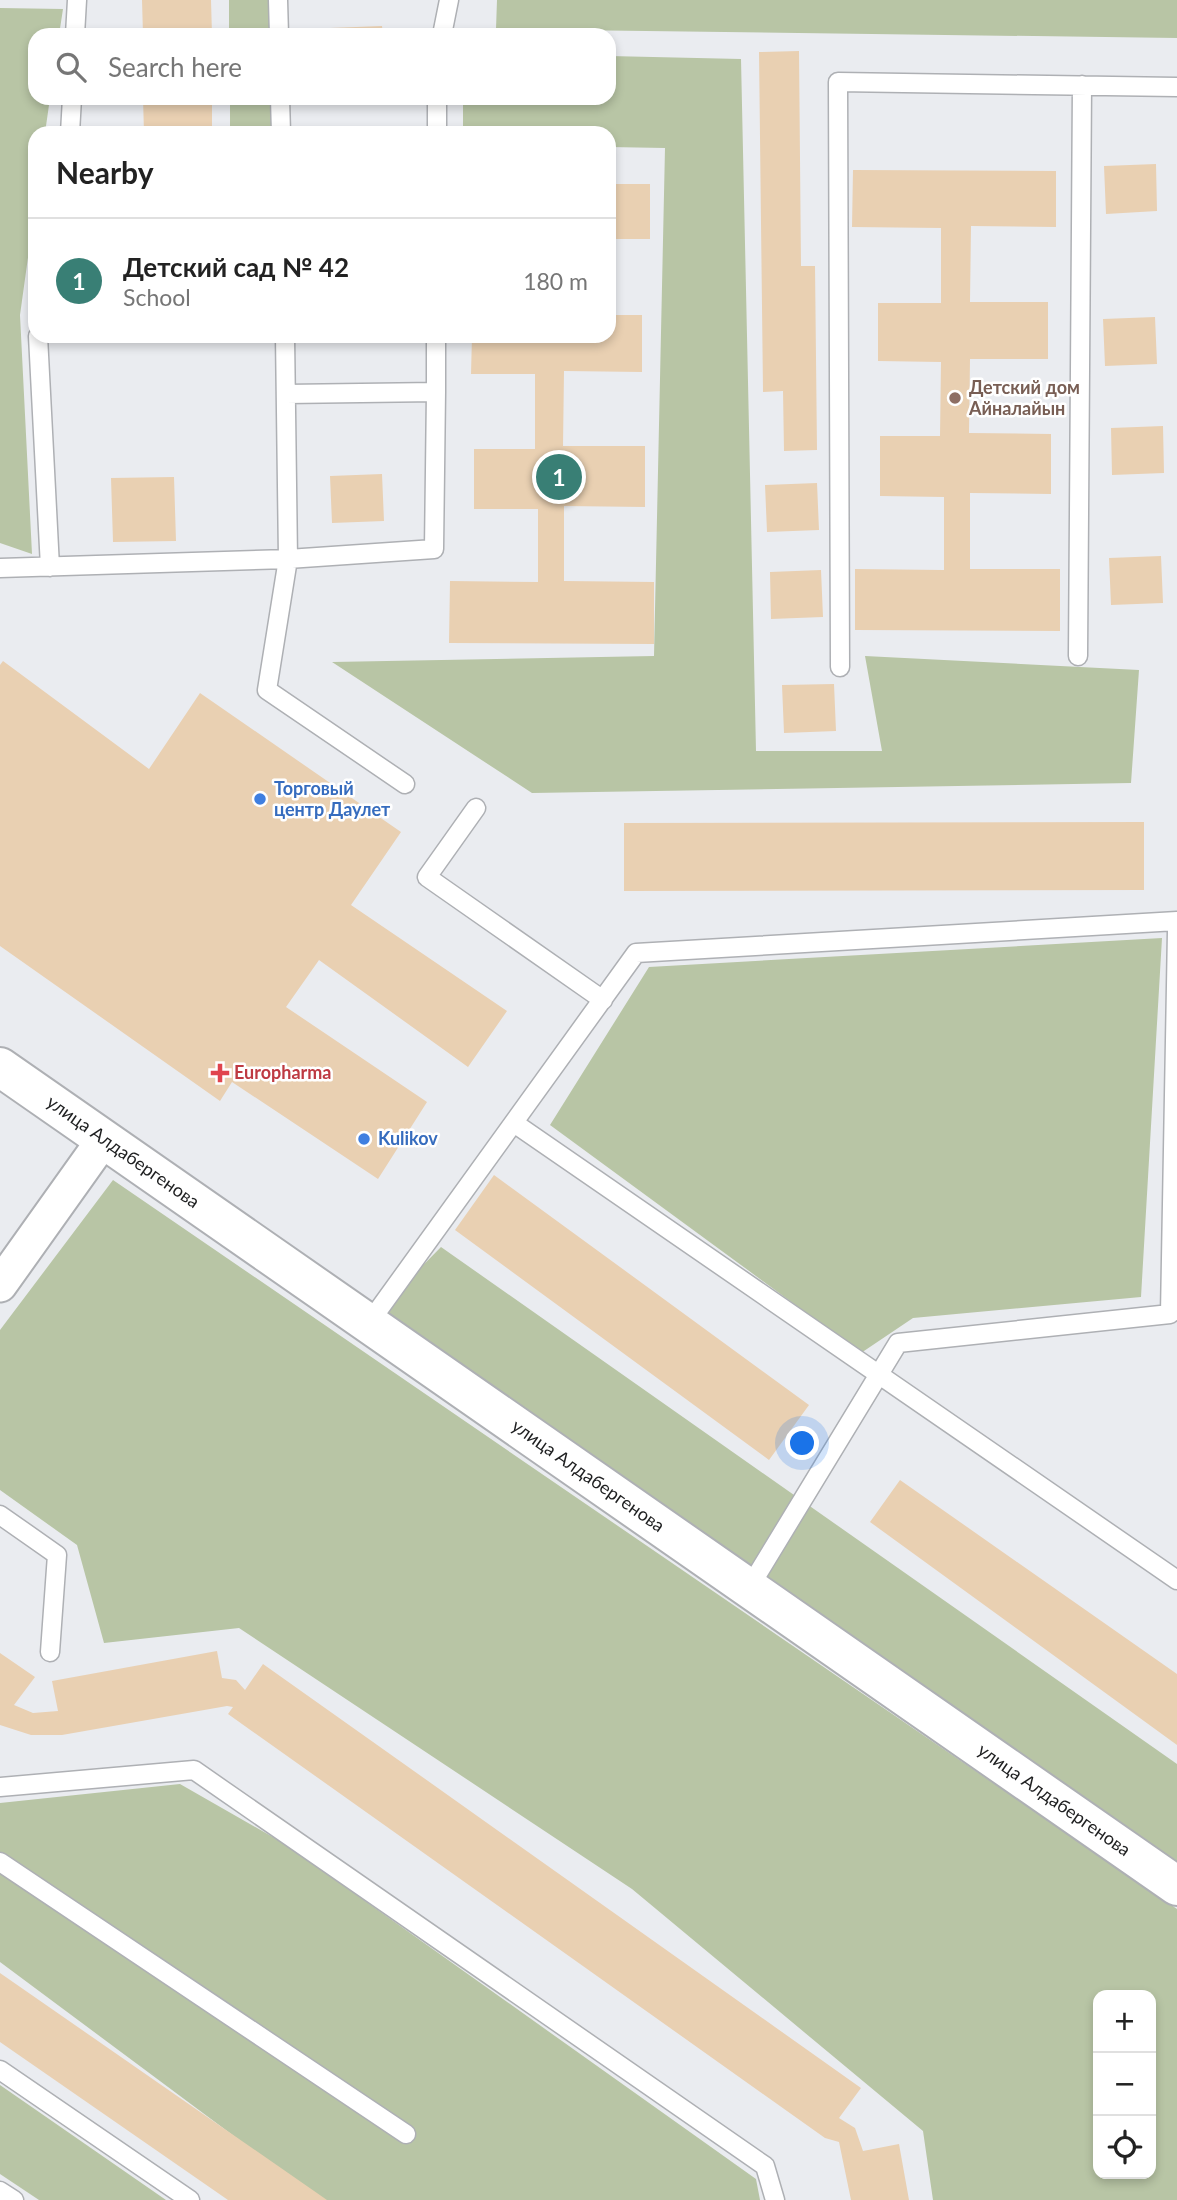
<!DOCTYPE html>
<html lang="en">
<head>
<meta charset="utf-8">
<style>
  :root { --surface:#fff; --page:#f2f2f2; --text:#222; --muted:#767676; --line:#e0e0e0; --accent:#397f75 }
  body { margin:0; font-family:Lato,sans-serif; background:var(--page); color:var(--text) }
  .controls { position:absolute; right:21px; bottom:21px; display:grid; overflow:hidden; border-radius:14px; box-shadow:0 4px 10px #0003 }
  .controls button { width:63px; height:63px; display:grid; place-items:center; padding:0; border:0; border-bottom:2px solid var(--line); background:var(--surface); color:var(--text); font:35px sans-serif }
  .you { position:absolute; left:803px; top:1444px; width:24px; height:24px; margin:-18px; border:5px solid #fff; border-radius:50%; background:#1a73e8; box-shadow:0 0 0 10px #1a73e833 }
  .badge { display:grid; place-items:center; width:46px; height:46px; border-radius:50%; background:var(--accent); color:#fff; font-size:23px; font-weight:700 }
  .pin { position:absolute; translate:-50% -50%; border:4px solid #fff; box-shadow:0 2px 7px #0006 }
  .list { margin:0; padding:0; list-style:none }
  h2 { display:flex; justify-content:space-between; align-items:center; height:91px; margin:0; padding:0 28px; font-size:30px }
  h2 small { font-size:23px; font-weight:400; color:var(--muted) }
  .list li { display:grid; grid-template-columns:46px 1fr auto; gap:21px; align-items:center; box-sizing:border-box; height:126px; padding:0 28px; border-top:2px solid var(--line) }
  .list b { display:block; font-size:26px; white-space:nowrap }
  .list p { margin:0; font-size:23px; white-space:nowrap; color:var(--muted) }
  .list em { font-size:23px; font-style:normal; color:var(--muted) }
  .icon { flex:none; width:38px; height:38px; fill:none; stroke:currentColor; stroke-width:2; stroke-linecap:round; stroke-linejoin:round }
  .map { position:relative; flex:none; width:1177px; height:2200px; overflow:hidden }
  .search { position:absolute; background:var(--surface); box-shadow:0 4px 10px #0003; left:28px; top:28px; width:588px; height:77px; display:flex; align-items:center; gap:18px; box-sizing:border-box; padding:0 24px; border-radius:21px; color:var(--muted); font-size:26px }
  .panel { position:absolute; background:var(--surface); box-shadow:0 4px 10px #0003; left:28px; top:126px; width:588px; height:217px; border-radius:21px }
  .map>svg:first-child { display:block }
  .green { fill:#b8c5a5; fill-rule:evenodd }
  .building { fill:#e9d0b2 }
  .lines { fill:none; stroke-linecap:round; stroke-linejoin:round }
  .service-casing { stroke:#aeb0b4; stroke-width:21 }
  .minor-casing { stroke:#aeb0b4; stroke-width:37 }
  .tertiary-casing { stroke:#aeb0b4; stroke-width:42 }
  .service { stroke:#fff; stroke-width:18 }
  .minor { stroke:#fff; stroke-width:33 }
  .tertiary { stroke:#fff; stroke-width:38 }
  .education-dot { fill:#8d6e63; stroke:#fff; stroke-width:2.5 }
  .shop-dot { fill:#3f7fe0; stroke:#fff; stroke-width:2.5 }
  .health-dot { fill:#e0444e; stroke:#fff; stroke-width:2.5 }
  .labels { text-anchor:middle; stroke-width:5; stroke-linejoin:round; paint-order:stroke }
  .education-label { font-size:18px; font-weight:bold; fill:#785e54; stroke:#fff; text-anchor:start }
  .shop-label { font-size:18px; font-weight:bold; fill:#366cbe; stroke:#fff; text-anchor:start }
  .health-label { font-size:18px; font-weight:bold; fill:#be3a42; stroke:#fff; text-anchor:start }
  .street-label { font-size:18px; fill:#1e1f20; stroke:#fff }
</style>
</head>
<body>
<div class="map">
<svg width="1177" height="2200" viewBox="0 0 1177 2200">
  <rect width="100%" height="100%" fill="#eaecf0"/>
  <path class="green" d="M229,0H271V35H229Z
    M497,0H1177V38L496,29Z
    M0,8L63,9L59,35H35V98H50L45,133H35V207L20,315L32,554L0,543Z
    M609,56L741,59L756,751H882L865,656L1139,670L1131,783L532,793L332,662L654,656L665,148L609,147V133H463V98H609Z
    M230,98H272V133H230Z
    M1162,938L1141,1297L913,1318L861,1353L550,1125L649,967Z
    M113,1180L1177,1909V2200H933L923,2131L632,1889L239,1628L104,1643L77,1545L0,1490V1330ZM1098,1995H1151V2174H1098Z
    M441,1247L1177,1764V1867L377,1312Z
    M180,1784L285,1844L756,2179L760,2200H320L0,1962V1803Z
    M0,2085L166,2200H39L0,2174Z"/>
  <path class="building" d="M142,0H211L212,35H143Z
    M382,26L383,35H330V28Z
    M799,51L801,266H815L817,450L784,451L783,391L763,392L759,52Z
    M143,98H212V133H144Z
    M1156,164L1157,211L1106,214L1104,166Z
    M853,170L1056,171V227L971,226L970,302H1048V359H970L969,433L1051,434V494L970,493V569H1060V631L855,630V569L944,570V497L880,496V436H940L941,362L878,361V303H941V228L852,227Z
    M609,184H650V239H609Z
    M609,315H642V372L564,371L563,446H645V507L564,506V581L654,582V644L449,643L450,581L538,582V509H474V449H535V374H471L472,336H609Z
    M1155,317L1157,364L1105,366L1103,319Z
    M1163,426L1164,473L1112,475L1111,428Z
    M382,474L384,521L332,523L330,476Z
    M174,477L176,541L113,542L111,478Z
    M817,483L819,530L767,532L765,485Z
    M1161,556L1163,603L1111,605L1109,558Z
    M821,570L823,617L771,619L770,572Z
    M3,661L149,769L200,693L401,832L351,905L507,1011L468,1067L319,960L286,1007L427,1102L378,1179L232,1082L220,1101L0,946V665Z
    M834,684L836,731L784,733L782,685Z
    M1144,822V890L624,891V823Z
    M494,1175L809,1405L769,1460L455,1230Z
    M900,1480L1177,1674V1745L870,1522Z
    M217,1651L222,1678L236,1680L245,1690L263,1664L861,2088L839,2118L855,2128L863,2151L899,2144L909,2200H851L839,2142L825,2138L228,1714L233,1707L227,1706L62,1735H31L0,1725V1653L35,1677L14,1705L33,1713L58,1711L52,1681Z
    M0,1973L327,2200H228L0,2042Z"/>
  <g class="lines">
    <defs>
      <path id="service" d="M278,0L279,35
        M75,35L77,0
        M442,35L449,0
        M280,98L281,133
        M70,133L72,98
        M437,133V98
        M38,336L50,567
        M286,394L436,392V336
        M0,568L288,559L285,336
        M1078,656L1082,85
        M840,667L838,82L1177,87
        M405,784L267,690L288,559L434,549L436,392
        M476,808L427,877L603,1000
        M514,1123L1177,1580
        M369,1323L636,953L1177,921
        M0,1515L57,1555L50,1652
        M749,1588L898,1343L1170,1314L1177,931
        M0,1787L194,1770L765,2166L775,2200
        M0,1862L406,2134
        M0,2070L190,2200
        M0,2191L14,2200"/>
      <path id="minor" d="M0,1285L104,1139"/>
      <path id="tertiary" d="M0,1067L1177,1886"/>
    </defs>
    <use href="#service" class="service-casing"/>
    <use href="#minor" class="minor-casing"/>
    <use href="#tertiary" class="tertiary-casing"/>
    <use href="#service" class="service"/>
    <use href="#minor" class="minor"/>
    <use href="#tertiary" class="tertiary"/>
  </g>
  <circle class="education-dot" cx="955" cy="398" r="7"/>
  <g class="shop-dot">
    <circle cx="260" cy="799" r="7"/>
    <circle cx="364" cy="1139" r="7"/>
  </g>
  <path class="health-dot" d="M216.5 1062.5h7v7h7v7h-7v7h-7v-7h-7v-7h7z"/>
  <g class="labels">
    <g class="education-label">
      <text x="969" y="394">Детский дом<tspan x="969" dy="21">Айналайын</tspan></text>
    </g>
    <g class="shop-label">
      <text x="274" y="795">Торговый<tspan x="274" dy="21">центр Даулет</tspan></text>
      <text x="378" y="1145">Kulikov</text>
    </g>
    <g class="health-label">
      <text x="234" y="1079">Europharma</text>
    </g>
    <g class="street-label">
      <text transform="translate(123 1152) rotate(35)" y="6">улица Алдабергенова</text>
      <text transform="translate(588 1476) rotate(35)" y="6">улица Алдабергенова</text>
      <text transform="translate(1054 1800) rotate(35)" y="6">улица Алдабергенова</text>
    </g>
  </g>
</svg>
<div class="controls">
<button>+</button>
<button>−</button>
<button><svg class="icon" aria-label="locate" viewBox="0 0 24 24"><circle cx="12" cy="12" r="6"/><path d="M12 2v4M12 18v4M2 12h4M18 12h4"/></svg></button>
</div>
<div class="you"></div>
<div class="pin badge" style="left:559px;top:477px">1</div>
<div class="search"><svg class="icon" aria-label="search" viewBox="0 0 24 24"><circle cx="10" cy="10" r="6"/><path d="M15 15l6 6"/></svg>Search here</div>
<section class="panel">
<h2>Nearby<small></small></h2>
<ul class="list">
<li><span class="badge">1</span><div><b>Детский сад № 42</b><p>School</p></div><em>180 m</em></li>
</ul>
</section>
</div>
</body>
</html>
